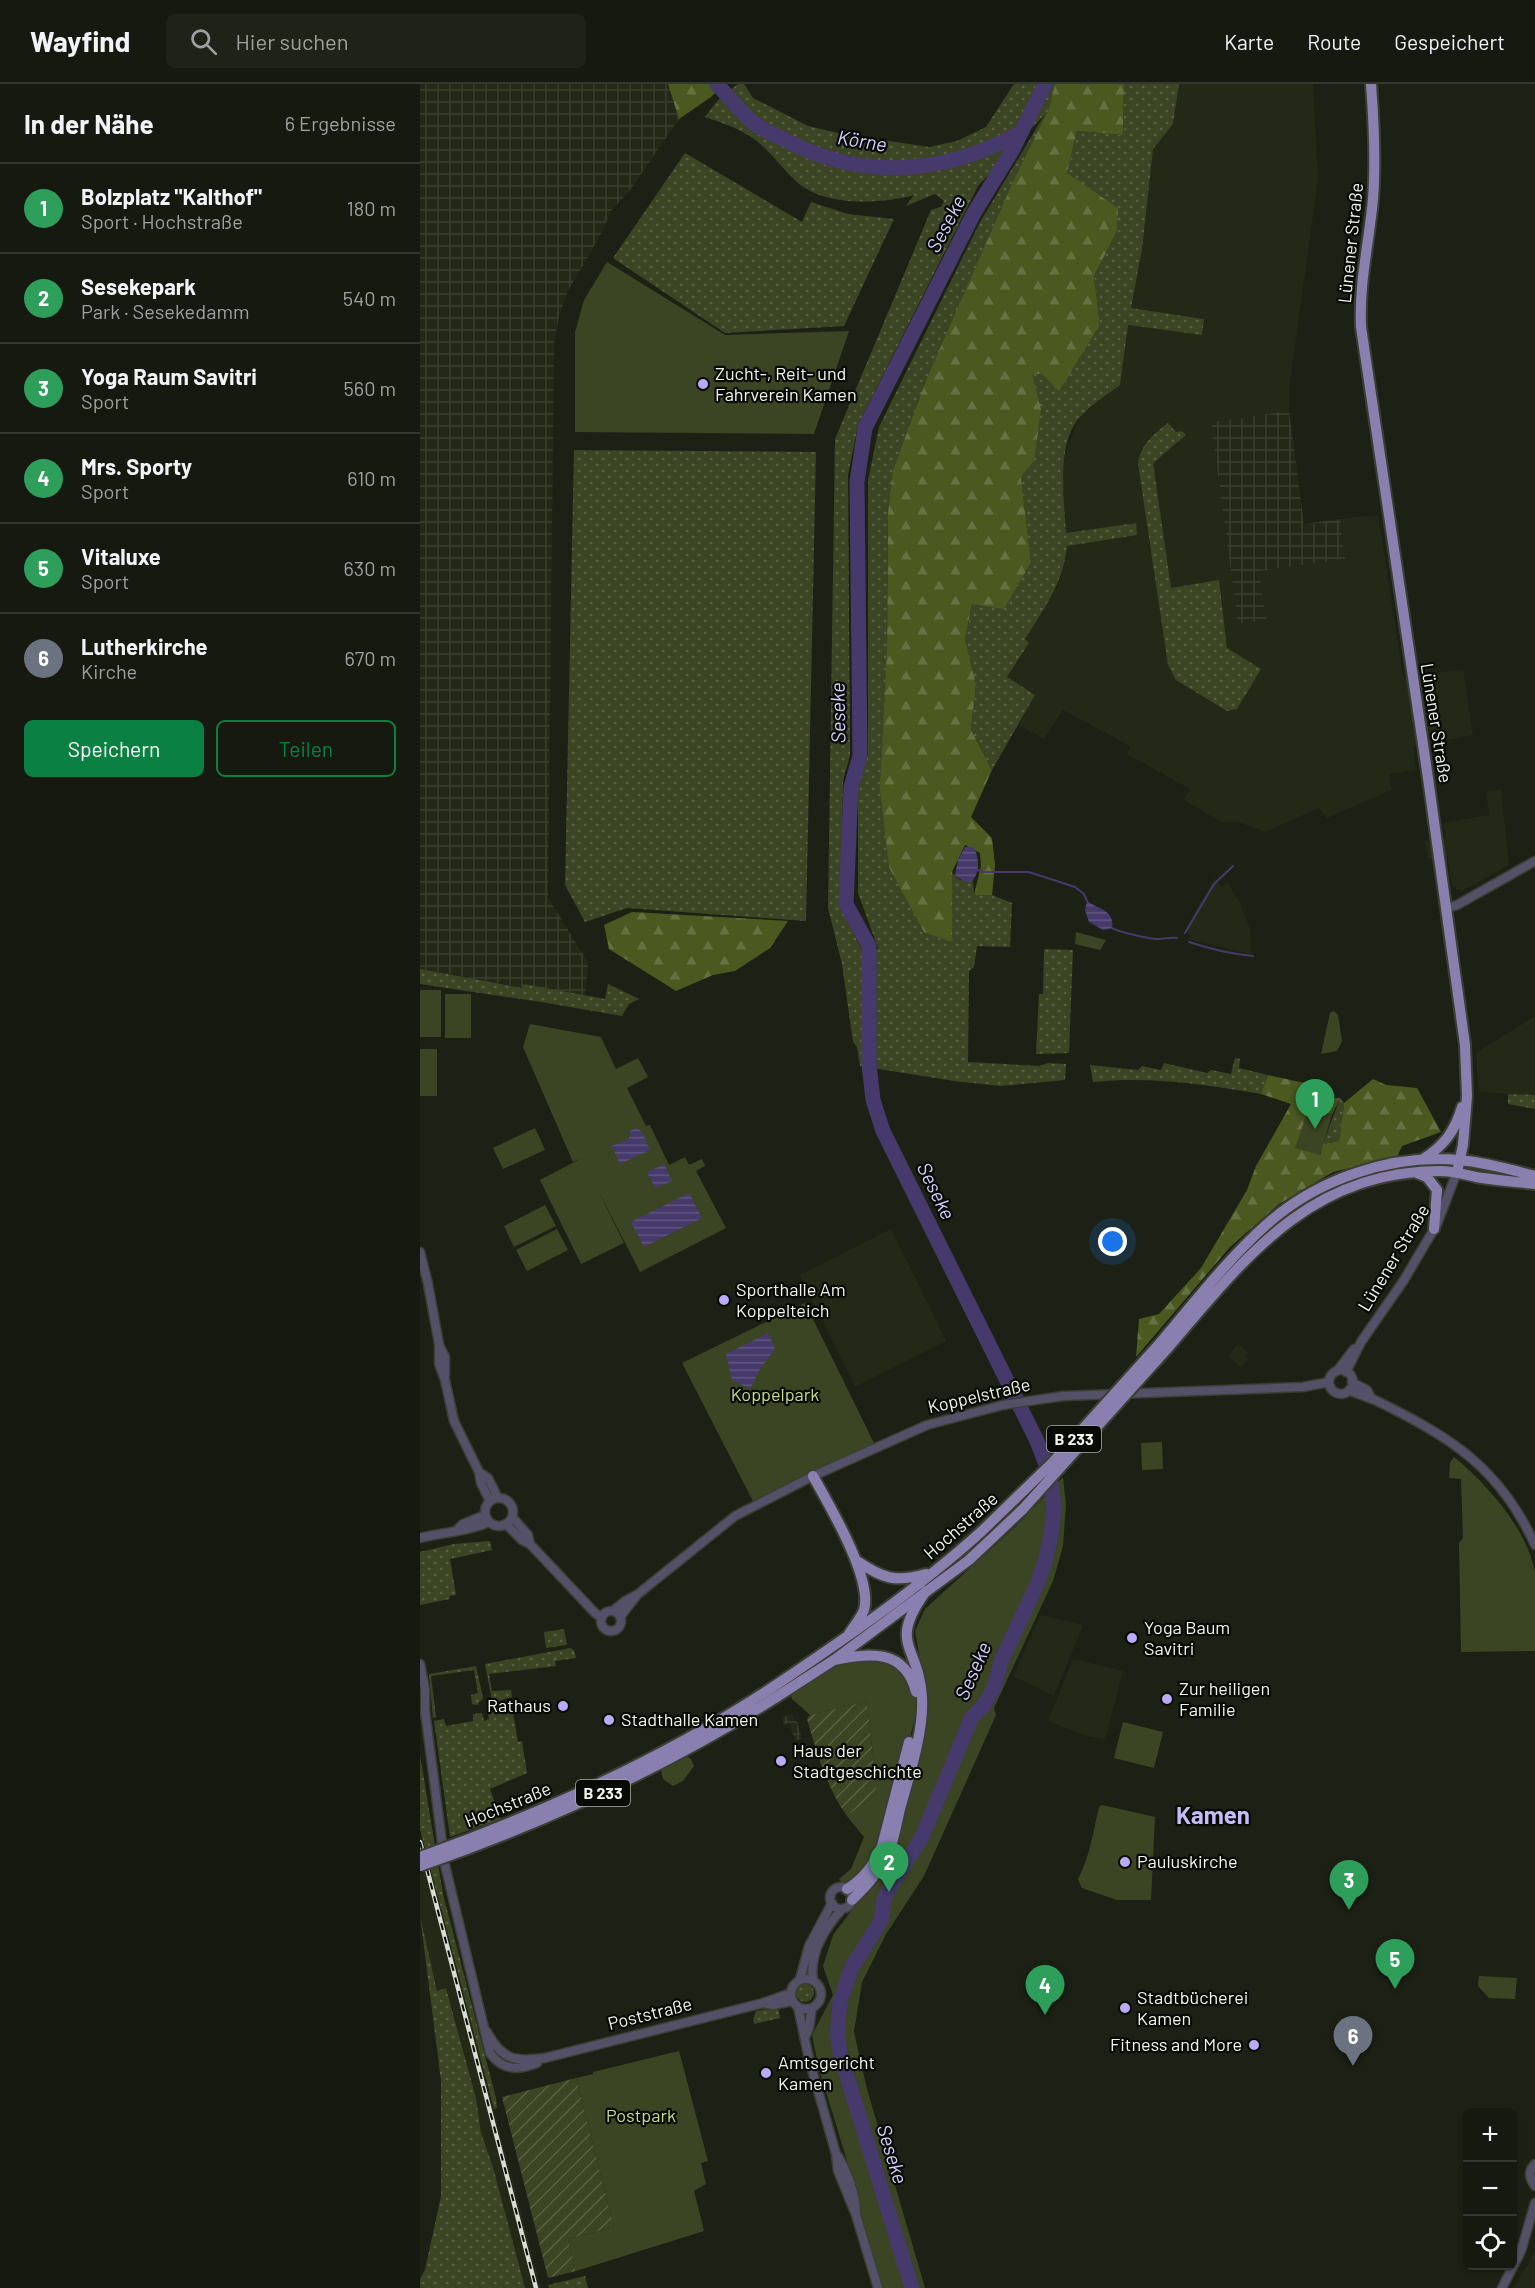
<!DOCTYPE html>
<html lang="de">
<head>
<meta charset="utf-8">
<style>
  :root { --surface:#161910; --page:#1f2219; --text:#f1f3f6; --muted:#9ea09f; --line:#353830; --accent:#0b8043 }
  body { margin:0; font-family:Barlow,sans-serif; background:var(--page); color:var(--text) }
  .controls { position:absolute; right:18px; bottom:18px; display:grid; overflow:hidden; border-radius:9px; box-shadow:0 2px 4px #0004 }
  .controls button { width:54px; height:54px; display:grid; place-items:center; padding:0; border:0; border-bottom:2px solid var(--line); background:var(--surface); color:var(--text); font:30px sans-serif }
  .you { position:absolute; left:693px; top:1158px; width:21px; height:21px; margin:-15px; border:4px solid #fff; border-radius:50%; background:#1a73e8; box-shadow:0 0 0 9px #1a73e833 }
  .badge { display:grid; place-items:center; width:39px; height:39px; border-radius:50%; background:var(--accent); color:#fff; font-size:20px; font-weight:700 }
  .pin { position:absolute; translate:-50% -50px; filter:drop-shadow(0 2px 3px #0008) }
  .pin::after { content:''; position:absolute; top:32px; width:21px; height:18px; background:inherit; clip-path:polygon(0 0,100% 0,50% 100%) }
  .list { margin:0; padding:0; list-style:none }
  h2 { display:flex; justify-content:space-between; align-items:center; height:78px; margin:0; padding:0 24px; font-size:26px }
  h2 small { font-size:20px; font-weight:400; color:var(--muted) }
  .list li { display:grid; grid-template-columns:39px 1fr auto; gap:18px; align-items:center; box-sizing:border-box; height:90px; padding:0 24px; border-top:2px solid var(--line) }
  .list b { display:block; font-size:22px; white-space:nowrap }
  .list p { margin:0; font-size:20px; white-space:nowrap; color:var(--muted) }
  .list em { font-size:20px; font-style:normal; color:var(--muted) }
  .actions { display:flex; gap:12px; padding:18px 24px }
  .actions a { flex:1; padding:14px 0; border:2px solid var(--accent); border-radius:9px; text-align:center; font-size:21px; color:var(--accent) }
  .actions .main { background:var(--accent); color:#fff }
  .icon { flex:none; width:33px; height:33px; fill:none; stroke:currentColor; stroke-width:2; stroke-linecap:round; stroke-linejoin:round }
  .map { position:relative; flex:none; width:1115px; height:2204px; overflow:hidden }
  header { display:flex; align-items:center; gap:36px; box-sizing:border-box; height:84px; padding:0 30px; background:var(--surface); border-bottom:2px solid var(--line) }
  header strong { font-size:28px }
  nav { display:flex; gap:33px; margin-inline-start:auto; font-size:21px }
  .search { width:420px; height:54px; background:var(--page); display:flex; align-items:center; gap:15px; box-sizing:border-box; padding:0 21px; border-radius:9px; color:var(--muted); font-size:22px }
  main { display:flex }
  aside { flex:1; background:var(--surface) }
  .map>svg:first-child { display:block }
  .built { fill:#242917 }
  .industrial { fill:url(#industrial-grid) }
  .grass { fill:url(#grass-dots); fill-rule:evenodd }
  .forest { fill:url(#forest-firs) }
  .park { fill:#3c4523 }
  .garden { fill:url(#garden-furrows) }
  .water { fill:url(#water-rules) }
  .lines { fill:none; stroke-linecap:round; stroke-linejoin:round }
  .stream { stroke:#453a6b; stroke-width:2 }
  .river { stroke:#453a6b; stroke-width:15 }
  .minor-casing { stroke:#3b3f33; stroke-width:11 }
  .major-casing { stroke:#3b3f33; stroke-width:14 }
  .minor { stroke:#545067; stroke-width:8 }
  .major { stroke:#8980af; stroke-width:10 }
  .rail-casing { stroke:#daddd4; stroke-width:4.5 }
  .rail { stroke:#080a05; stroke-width:2; stroke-dasharray:7; stroke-linecap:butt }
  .major-bridge-casing { stroke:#3b3f33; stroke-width:14; stroke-linecap:butt }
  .major-bridge { stroke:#8980af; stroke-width:10 }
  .poi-dot { fill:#b9abf7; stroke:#080a05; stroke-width:2 }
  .labels { text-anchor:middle; stroke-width:4.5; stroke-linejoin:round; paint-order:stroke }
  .shield { fill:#080a05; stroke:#acaea7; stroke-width:1.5 }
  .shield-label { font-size:16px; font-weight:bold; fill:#f3f5ed }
  .street-label { font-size:18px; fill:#f3f5ed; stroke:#080a05 }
  .poi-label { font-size:18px; fill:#f3f5ed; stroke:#080a05; text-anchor:start }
  .park-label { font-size:18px; fill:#c6dd89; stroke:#080a05 }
  .water-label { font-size:20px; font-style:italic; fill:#d5cdfe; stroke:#080a05 }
  .district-label { font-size:24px; font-weight:bold; fill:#c6bcf5; stroke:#080a05 }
</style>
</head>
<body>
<header>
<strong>Wayfind</strong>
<div class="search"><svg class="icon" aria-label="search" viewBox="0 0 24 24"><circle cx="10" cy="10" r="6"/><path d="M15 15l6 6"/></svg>Hier suchen</div>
<nav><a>Karte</a><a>Route</a><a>Gespeichert</a></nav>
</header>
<main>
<aside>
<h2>In der Nähe<small>6 Ergebnisse</small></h2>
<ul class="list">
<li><span class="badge" style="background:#2e9e5b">1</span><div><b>Bolzplatz &quot;Kalthof&quot;</b><p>Sport · Hochstraße</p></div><em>180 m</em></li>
<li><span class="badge" style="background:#2e9e5b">2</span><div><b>Sesekepark</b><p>Park · Sesekedamm</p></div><em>540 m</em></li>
<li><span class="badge" style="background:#2e9e5b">3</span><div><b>Yoga Raum Savitri</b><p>Sport</p></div><em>560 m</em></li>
<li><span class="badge" style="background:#2e9e5b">4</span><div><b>Mrs. Sporty</b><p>Sport</p></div><em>610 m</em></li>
<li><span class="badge" style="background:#2e9e5b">5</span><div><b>Vitaluxe</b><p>Sport</p></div><em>630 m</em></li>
<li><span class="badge" style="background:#6b7280">6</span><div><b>Lutherkirche</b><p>Kirche</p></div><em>670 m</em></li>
</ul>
<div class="actions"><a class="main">Speichern</a><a>Teilen</a></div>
</aside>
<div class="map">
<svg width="1115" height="2204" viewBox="0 0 1115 2204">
  <defs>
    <pattern id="industrial-grid" width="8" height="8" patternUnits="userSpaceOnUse" patternTransform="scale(1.5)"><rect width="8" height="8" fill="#242917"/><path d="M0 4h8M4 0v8" fill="none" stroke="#3a3e2e"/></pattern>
    <pattern id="grass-dots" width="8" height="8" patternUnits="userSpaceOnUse" patternTransform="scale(1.5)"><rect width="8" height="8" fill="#3c4523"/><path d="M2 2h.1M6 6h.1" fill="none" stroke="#596043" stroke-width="1.8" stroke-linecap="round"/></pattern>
    <pattern id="forest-firs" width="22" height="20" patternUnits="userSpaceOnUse" patternTransform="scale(1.5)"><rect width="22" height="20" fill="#4b581f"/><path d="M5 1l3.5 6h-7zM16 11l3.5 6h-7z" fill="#657140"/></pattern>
    <pattern id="garden-furrows" width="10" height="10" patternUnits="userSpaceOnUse" patternTransform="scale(1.5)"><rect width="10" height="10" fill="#3c4523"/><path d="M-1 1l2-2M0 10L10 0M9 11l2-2" fill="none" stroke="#596043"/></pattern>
    <pattern id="water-rules" width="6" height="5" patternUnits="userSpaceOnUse" patternTransform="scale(1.5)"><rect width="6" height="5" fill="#453a6b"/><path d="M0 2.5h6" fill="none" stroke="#605780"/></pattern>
  </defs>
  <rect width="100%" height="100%" fill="#1d2115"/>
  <path class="built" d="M759,0H893L898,95L869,304V327L791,338L818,539L845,536L839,487L925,475L920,435L958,431L983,593L1043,586L1053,651L993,662L996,686L969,690L971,706L907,734L899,724L845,748L819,738H801L764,716L770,705L707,670L710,662L643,626L624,655L599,641L615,611L587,594L609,560L605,555L638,501L641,493L646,462L715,439L646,450L642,393L645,371L659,333L700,301L708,241L782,251L784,235L711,224L722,166L733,65L753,40Z
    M1081,706L1089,781L1042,807L1036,805L1032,800L1028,776L1008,774L1005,757L1025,755L1024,739L1069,731L1066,708Z
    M795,794L801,803L808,799L820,819L830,845L831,870L772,856L766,844Z
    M1115,932V1011L1059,1008L1056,969Z
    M471,1145L526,1257L435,1303L380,1191Z
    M818,1260L829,1269L826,1272L829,1274L821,1284L808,1272Z
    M621,1531L663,1541L634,1612L593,1592Z
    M653,1575L703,1587L685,1655L667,1652L628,1637Z
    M11,1786L73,2022L121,2204H105L73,2083L61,2049L56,2014L27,1905L17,1907L0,1831V1790Z
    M1115,2166V2204H1093L1109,2179Z"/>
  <path class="industrial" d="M0,0H248L259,35L211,105L191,127L181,150L148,207L139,232L134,259L128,813L168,879L165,912L104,900L103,904L0,885Z
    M869,327L884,440L920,435L925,475L839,487L846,536L818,540L791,338Z
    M372,1630L374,1637H377L382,1655L375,1657L369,1639L364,1641L362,1633Z"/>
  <path class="grass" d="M318,0H324L333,14L388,42L422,50L509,63L537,57L566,43L594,0H635L628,27L468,430L467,566L532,858V788L540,796L553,797L554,811H572L592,819L590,863L557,862L554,883L549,887L548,978L620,982L628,979L646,980L645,996L581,1002L534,997L440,982L437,963L433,958L422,880L408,824L415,355L511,126L521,123L524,117L515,110L486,122L494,111C461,120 407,123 378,99C361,84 348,63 328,51C315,43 300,38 285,33L298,16ZM625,30L560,138L459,343L448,396V670L438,701V809L458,864L444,881L443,868L420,823L423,697L430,671L428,391L438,341L558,102Z
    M704,0H759L753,40L733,65L722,166L711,224L784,235L782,251L708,241L700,301C687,311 671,321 660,333C636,359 644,417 646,449L716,439L717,451L647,462C643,500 625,523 605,555L609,559L587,593L615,611L572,686L551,646L556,600L545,555L552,520L611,478L601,393L614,377L612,290H622L639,306L680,241L674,192L697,147L647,89L657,47L703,51Z
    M265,69L382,138L391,118L428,130L474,135L424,242L305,249L193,174Z
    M748,339L756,348L762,347L766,351L733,379L751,504L799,496L807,564L841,585L817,625L807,627L756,596L748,581L718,379C722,359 733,351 748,339Z
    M154,366L396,368L386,837L207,824L165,838L145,801Z
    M624,865L653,866L649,969L616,970L619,910H623Z
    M0,885L102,904L104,900L185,915L188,900L219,915L209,920L202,932L121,918L0,900Z
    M815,974L820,975L819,984L848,991L841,1010C785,1000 730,992 673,998L670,981L718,986L722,982L741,986L744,979L787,989L791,986L811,990Z
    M1088,1010L1115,1011V1025L1088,1020Z
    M920,1014L924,1019L919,1057L903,1060Z
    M70,1457L72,1466L30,1475L36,1511L29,1512L30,1515L0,1521V1468L34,1460Z
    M144,1545L147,1561L126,1564L124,1548Z
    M150,1564L154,1566L156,1574L135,1577L136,1582L69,1590L72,1607L91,1606L92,1613L78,1617L72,1616L65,1580Z
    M56,1582L63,1614L57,1621L52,1620L51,1611L58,1609L54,1586L11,1592L16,1633L13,1634L9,1590Z
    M88,1625L93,1629L98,1658L102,1657L107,1689L70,1705L81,1735L30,1753L14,1637L24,1635L26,1642L53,1637V1630L62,1629L64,1637L69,1635L68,1628Z
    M0,1671L23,1810L76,2014L77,2024L74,2025L0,1745Z
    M0,1831L17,1907L26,1904L56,2014L61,2049L73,2083L105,2204H0V2195L5,2186L21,2112V1997Z
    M376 1909a9 9 0 1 1 18 0a9 9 0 1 1-18 0Z
    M358,1923L360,1934L334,1940L333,1935L336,1927Z
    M165,2192L168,2204H129L128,2201Z"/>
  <path class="forest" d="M248,0H304L291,13L259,35Z
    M635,0H704L703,51L657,47L647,89L698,124L697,147L674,192L680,241L639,307L622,290H612L621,325L614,377L601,393L611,478L584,525L552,520L545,555L556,600L551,646L572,686L551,733L572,754L575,781L572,811H554L561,782L560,769L545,761L532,788V858L504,848L469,783L460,705L467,566L468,430L473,387L507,294L594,96L628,27Z
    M212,828L368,837L350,864L315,887L293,891L256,907L189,865L184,841Z
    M848,991L889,1000L906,1016L920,1014L912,1031L890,1023L900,1071L903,1060L919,1057L924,1019L953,995L966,1001L997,1004L1021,1048L982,1062L977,1073L913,1088L859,1120L810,1163L716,1273L719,1235L739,1230L781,1184L827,1106L836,1082L871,1020L841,1010Z"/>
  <path class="park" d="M187,178L305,251L429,247L394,350L155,348V248L164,216Z
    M656,848L686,856L680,866L655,860Z
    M0,906H21V953H0Z
    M25,910H51V954H25Z
    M914,927L918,931L922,957L917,967L901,970L910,929Z
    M110,940L181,953L196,985L218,974L228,993L207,1004L226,1042L230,1041L249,1081L265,1073L269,1081L282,1075L285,1082L276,1087L306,1144L220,1188L175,1100L204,1159L161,1180L120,1096L162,1074L153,1078L103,963Z
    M0,965H17V1012H0Z
    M889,1023L912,1031L900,1071L875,1064Z
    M115,1044L125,1066L83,1085L73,1064Z
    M125,1121L136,1142L94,1163L84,1142Z
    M137,1145L148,1166L107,1187L96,1166Z
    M385,1219L456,1363L335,1421L262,1279Z
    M742,1358L743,1385L722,1386L721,1359Z
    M1034,1373C1067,1400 1107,1445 1115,1488C1115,1508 1115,1545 1115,1567L1041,1568L1039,1459L1043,1454L1041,1395L1029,1394L1030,1378Z
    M643,1393L646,1421L643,1462L633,1497L574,1624L576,1631L504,1792L466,1850L442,1898L434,1948L447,2005L505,2204H459L427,2085L428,2080L399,1985L392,1951L413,1911L403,1882L413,1851L469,1777L507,1613L495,1547L505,1525L595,1443Z
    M433,1572L480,1579L496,1606L497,1626L462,1761L427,1805L419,1795L431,1785L444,1753L427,1732L457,1709L447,1617L390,1631L372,1615L369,1605Z
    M703,1638L743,1648L734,1684L694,1674Z
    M265,1671L271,1675L274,1682L263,1697L253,1702L243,1695L241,1687L245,1680Z
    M682,1721L735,1733L731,1816H697L662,1804L658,1795C670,1773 673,1748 679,1723Z
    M1059,1892L1097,1894L1095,1915L1069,1914L1058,1902Z
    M259,1967L288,2077L281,2079L286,2100L274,2107L284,2147L156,2187L148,2155L194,2143L156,1994L173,1990V1988Z"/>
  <path class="garden" d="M447,1617L457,1709L427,1732C406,1703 397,1669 387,1635L390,1631Z
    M156,1994L194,2143L148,2155L156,2187L128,2194L82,2013Z"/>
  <path class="water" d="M545,763H553C560,772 560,790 551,798L543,797L535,791L538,776Z
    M667,817C678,825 695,826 692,844L683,846L669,838L665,826Z
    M217,1044L222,1048L230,1066L200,1080L192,1062L209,1055L210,1047Z
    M244,1080L252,1097L235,1104L227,1088Z
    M269,1109L282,1134L224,1163L211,1138Z
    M348,1249L355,1265L340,1285L330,1305L312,1296L306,1270Z"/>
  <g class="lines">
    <path class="stream" d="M557,786L564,788H609L655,803L664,810L667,817
      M692,844C696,847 733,856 738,855C745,855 750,853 757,854
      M765,849L794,800L813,782
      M769,858C790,865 810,870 833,872"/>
    <path class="river" d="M297,0C308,12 319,26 331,37C341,46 356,51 367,57C444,97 525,90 600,49
      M492,2204L421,1973L417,1950L420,1918L431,1885L461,1837L464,1815L469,1805L502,1753L552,1633L565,1620L574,1603L582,1575L616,1503L625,1478L631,1451L634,1424L630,1391L617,1357L463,1047L453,1016L449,980V862L426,820L431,703L440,672L437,398L445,344L554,129L593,65L625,0"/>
    <defs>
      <path id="minor" d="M1027,824L1037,821L1115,777
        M0,1168L8,1200L19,1260V1280L25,1296L34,1337L59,1388L61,1399L70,1417
        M19,1261L25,1273V1291
        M909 1298a12 12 0 1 1 24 0a12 12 0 1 1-24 0Z
        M917,1287L934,1265
        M926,1288L941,1258L984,1196L1017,1140L1037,1088
        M932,1298L947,1306L951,1314
        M929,1306C939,1311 949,1313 959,1318C1032,1354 1080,1384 1115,1461
        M59,1388L68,1394L78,1414
        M65 1428a14 14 0 1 1 28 0a14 14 0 1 1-28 0Z
        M92,1433L108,1451L110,1460
        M86,1440L102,1456L110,1460L175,1529L182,1534
        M37,1446L43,1440L65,1431
        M0,1454C23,1448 47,1448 69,1438
        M193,1527L205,1517L218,1510L315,1432L393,1392L507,1341L583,1321L643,1312L883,1303L909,1298
        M181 1537a10 10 0 1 1 20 0a10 10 0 1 1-20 0Z
        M200,1533L217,1511
        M0,1580L5,1605V1627L22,1758
        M25,1781L70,1969C83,1987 98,1986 117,1979
        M410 1814a11 11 0 1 1 22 0a11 11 0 1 1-22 0Z
        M371 1910a15 15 0 1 1 30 0a15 15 0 1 1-30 0Z
        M380,1895L389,1862L412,1819
        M393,1896C389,1869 404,1845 422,1825
        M343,1919L353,1921L372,1917
        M378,1923L389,1975L416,2070L418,2087L436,2131L458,2204
        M67,1948C82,1976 95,1978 125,1974L343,1919L371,1909
        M385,1953L389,1944L392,1924
        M418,2072C428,2090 435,2108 436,2128
        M1115,2080C1108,2087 1109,2094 1115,2102
        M1082,2204L1101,2167L1115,2119"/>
      <path id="major" d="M951,0C954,39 956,76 953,115C949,159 939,198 941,243L1008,694L1045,961L1047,1012L1043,1061L1037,1088
        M1003,1075C1024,1062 1035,1047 1042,1023
        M997,1089L1007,1093L1017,1106L1014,1145
        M740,1259C774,1219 807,1176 846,1141C897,1095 971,1070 1039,1076C1062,1078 1093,1086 1115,1092
        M747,1265C824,1175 889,1087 1020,1087C1033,1087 1043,1090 1056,1093C1075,1096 1095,1098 1115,1100
        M393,1392C409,1421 453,1494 444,1526C441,1534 434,1542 429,1550
        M437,1477C462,1494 475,1499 506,1490
        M414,1576C449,1569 485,1564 496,1608
        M350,1605C423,1556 497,1506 562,1447
        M355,1614L414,1576L549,1476L603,1425
        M427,1805C444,1795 455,1779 462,1762L489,1658
        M432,1816C444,1804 456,1792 464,1777C473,1762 476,1742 480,1725C489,1692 504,1648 502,1613C499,1561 467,1561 506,1507"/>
    </defs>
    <use href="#minor" class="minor-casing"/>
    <use href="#major" class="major-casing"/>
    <use href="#minor" class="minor"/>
    <use href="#major" class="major"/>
    <defs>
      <path id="rail" d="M0,1758L116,2204"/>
    </defs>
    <use href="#rail" class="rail-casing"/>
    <use href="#rail" class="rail"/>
    <defs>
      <path id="major-bridge" d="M603,1425L747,1265
        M562,1447L632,1379L740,1259
        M0,1773C123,1729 241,1676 350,1605
        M0,1782C125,1739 243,1684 355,1614"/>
    </defs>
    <use href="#major-bridge" class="major-bridge-casing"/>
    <use href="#major-bridge" class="major-bridge"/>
  </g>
  <g class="poi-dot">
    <circle cx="283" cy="300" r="6"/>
    <circle cx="304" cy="1216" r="6"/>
    <circle cx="712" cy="1554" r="6"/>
    <circle cx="747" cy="1615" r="6"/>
    <circle cx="143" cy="1622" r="6"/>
    <circle cx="189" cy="1636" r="6"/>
    <circle cx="361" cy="1677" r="6"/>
    <circle cx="705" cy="1778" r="6"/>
    <circle cx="705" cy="1924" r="6"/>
    <circle cx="834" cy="1961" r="6"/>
    <circle cx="346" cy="1989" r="6"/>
  </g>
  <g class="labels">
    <g class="shield">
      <rect x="627" y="1342" width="54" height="26" rx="4.5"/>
      <rect x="156" y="1696" width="54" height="26" rx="4.5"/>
    </g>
    <g class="shield-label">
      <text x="654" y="1361">B 233</text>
      <text x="183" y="1715">B 233</text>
    </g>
    <g class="street-label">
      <text transform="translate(931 159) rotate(-84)" y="6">Lünener Straße</text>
      <text transform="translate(1016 639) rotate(81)" y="6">Lünener Straße</text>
      <text transform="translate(974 1174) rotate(-59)" y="6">Lünener Straße</text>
      <text transform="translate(559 1312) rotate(-13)" y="6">Koppelstraße</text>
      <text transform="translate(541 1442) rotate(-41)" y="6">Hochstraße</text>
      <text transform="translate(88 1721) rotate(-22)" y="6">Hochstraße</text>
      <text transform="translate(230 1930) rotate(-14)" y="6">Poststraße</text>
    </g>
    <g class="poi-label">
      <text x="295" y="296">Zucht-, Reit- und<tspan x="295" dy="21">Fahrverein Kamen</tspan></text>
      <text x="316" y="1212">Sporthalle Am<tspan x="316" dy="21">Koppelteich</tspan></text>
      <text x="724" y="1550">Yoga Baum<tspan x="724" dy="21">Savitri</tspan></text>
      <text x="759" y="1611">Zur heiligen<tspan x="759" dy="21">Familie</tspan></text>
      <text x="131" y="1628" text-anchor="end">Rathaus</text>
      <text x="201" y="1642">Stadthalle Kamen</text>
      <text x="373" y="1673">Haus der<tspan x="373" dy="21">Stadtgeschichte</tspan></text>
      <text x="717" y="1784">Pauluskirche</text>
      <text x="717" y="1920">Stadtbücherei<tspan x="717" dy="21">Kamen</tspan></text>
      <text x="822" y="1967" text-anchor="end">Fitness and More</text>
      <text x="358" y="1985">Amtsgericht<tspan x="358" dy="21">Kamen</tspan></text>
    </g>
    <g class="park-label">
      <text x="355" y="1317">Koppelpark</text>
      <text x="221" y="2038">Postpark</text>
    </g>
    <g class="water-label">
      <text transform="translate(442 57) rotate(9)" y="7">Körne</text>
      <text transform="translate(526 140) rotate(-62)" y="7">Seseke</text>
      <text transform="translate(418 629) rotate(-91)" y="7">Seseke</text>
      <text transform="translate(516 1107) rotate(64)" y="7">Seseke</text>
      <text transform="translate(553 1587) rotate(-66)" y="7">Seseke</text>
      <text transform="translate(472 2070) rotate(73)" y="7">Seseke</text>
    </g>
    <g class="district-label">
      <text x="793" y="1740">Kamen</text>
    </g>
  </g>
</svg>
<div class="controls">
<button>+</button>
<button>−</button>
<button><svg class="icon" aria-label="locate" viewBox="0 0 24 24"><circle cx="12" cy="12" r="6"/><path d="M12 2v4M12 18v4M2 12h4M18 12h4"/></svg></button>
</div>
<div class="you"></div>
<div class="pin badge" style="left:895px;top:1045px;background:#2e9e5b">1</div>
<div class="pin badge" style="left:469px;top:1808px;background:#2e9e5b">2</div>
<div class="pin badge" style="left:929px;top:1826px;background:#2e9e5b">3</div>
<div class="pin badge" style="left:625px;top:1931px;background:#2e9e5b">4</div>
<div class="pin badge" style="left:975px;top:1905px;background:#2e9e5b">5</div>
<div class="pin badge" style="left:933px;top:1982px;background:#6b7280">6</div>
</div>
</main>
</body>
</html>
